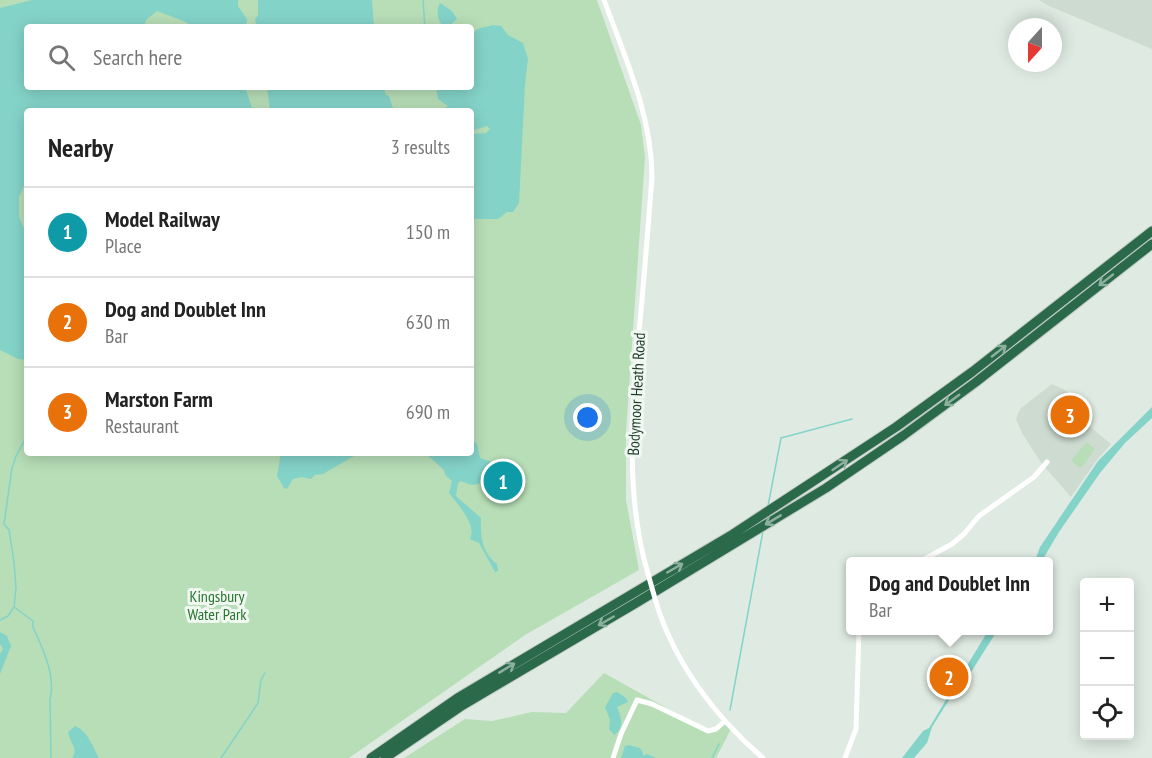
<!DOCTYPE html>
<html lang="en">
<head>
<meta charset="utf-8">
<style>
  :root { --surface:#fff; --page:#f6f6f6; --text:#222; --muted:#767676; --line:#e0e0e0; --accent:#f85057 }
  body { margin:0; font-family:"PT Sans Narrow",sans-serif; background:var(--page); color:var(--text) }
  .controls { position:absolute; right:18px; bottom:18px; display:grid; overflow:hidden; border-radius:6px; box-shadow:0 3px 15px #0003 }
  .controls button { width:54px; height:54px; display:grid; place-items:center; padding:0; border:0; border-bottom:2px solid var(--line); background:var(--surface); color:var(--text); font:30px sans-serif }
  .compass { position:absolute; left:1008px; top:18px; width:54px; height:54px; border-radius:50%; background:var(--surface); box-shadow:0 3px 15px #0003; rotate:201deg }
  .you { position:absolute; left:588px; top:418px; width:21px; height:21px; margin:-15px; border:4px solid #fff; border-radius:50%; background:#1a73e8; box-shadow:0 0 0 9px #1a73e833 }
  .badge { display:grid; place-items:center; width:39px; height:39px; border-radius:50%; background:var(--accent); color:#fff; font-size:20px; font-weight:700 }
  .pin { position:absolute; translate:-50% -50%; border:3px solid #fff; box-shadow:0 2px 6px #0006 }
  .popup { position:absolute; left:846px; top:557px; width:207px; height:78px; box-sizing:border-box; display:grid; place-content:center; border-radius:6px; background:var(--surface); filter:drop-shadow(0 2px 4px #0005); font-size:20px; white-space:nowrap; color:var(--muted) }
  .popup b { font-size:22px; color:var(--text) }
  .popup::after { content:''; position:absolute; left:50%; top:100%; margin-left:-12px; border:12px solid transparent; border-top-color:var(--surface) }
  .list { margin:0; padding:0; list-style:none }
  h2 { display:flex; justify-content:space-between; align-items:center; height:78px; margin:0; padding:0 24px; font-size:26px }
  h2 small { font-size:20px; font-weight:400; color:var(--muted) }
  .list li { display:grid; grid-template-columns:39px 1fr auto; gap:18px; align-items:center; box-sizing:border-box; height:90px; padding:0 24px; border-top:2px solid var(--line) }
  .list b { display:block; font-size:22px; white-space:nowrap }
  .list p { margin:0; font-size:20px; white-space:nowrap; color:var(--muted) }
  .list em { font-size:20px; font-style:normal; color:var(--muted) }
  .icon { flex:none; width:33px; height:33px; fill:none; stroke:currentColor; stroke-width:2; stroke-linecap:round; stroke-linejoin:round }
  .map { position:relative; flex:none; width:1152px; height:758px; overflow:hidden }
  .search { position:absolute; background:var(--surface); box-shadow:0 3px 15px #0003; left:24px; top:24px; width:450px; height:66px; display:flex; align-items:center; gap:15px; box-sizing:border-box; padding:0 21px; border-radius:6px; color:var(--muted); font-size:22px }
  .panel { position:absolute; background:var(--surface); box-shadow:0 3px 15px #0003; left:24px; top:108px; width:450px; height:348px; border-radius:6px }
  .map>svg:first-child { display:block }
  .built { fill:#cddbd1 }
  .green { fill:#b7deb7; fill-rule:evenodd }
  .water { fill:#84d3c9 }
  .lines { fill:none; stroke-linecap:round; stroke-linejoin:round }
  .stream { stroke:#84d3c9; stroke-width:1.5 }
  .motorway-casing { stroke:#c0c8c4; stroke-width:11 }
  .minor { stroke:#fff; stroke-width:5 }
  .motorway { stroke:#2a694a; stroke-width:9 }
  .minor-bridge { stroke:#fff; stroke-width:5 }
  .oneway { stroke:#8db09e }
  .labels { text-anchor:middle; stroke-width:6; stroke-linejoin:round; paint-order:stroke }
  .street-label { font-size:16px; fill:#1f3c2c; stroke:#f0f8f1 }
  .park-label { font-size:16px; fill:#287530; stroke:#f0f8f1 }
</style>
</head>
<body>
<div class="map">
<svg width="1152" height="758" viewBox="0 0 1152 758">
  <rect width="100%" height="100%" fill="#dfebe2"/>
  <path class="built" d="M1039,0H1152V49L1049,6Z
    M1052,384L1065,390L1082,407L1089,426L1111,444L1096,461L1071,497L1042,464L1022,433L1016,419L1020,409Z"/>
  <path class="green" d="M0,0H597L641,125L645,157L626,432V500L639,570L525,635L349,758H0ZM27,27H471V87H27ZM27,111H471V453H27Z
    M1086,442L1095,449L1081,468L1071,461Z
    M604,673L708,731L725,721L731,729L716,758H404L465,719L492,721L532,712L566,713Z"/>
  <path class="water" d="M32,0H238V6L247,19L246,27H192L186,22L157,11L146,20L144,27H27V87H245L253,111H27V179L19,197V216L23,227L27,230V360L18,359L0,350V8Z
    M258,0H372L374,27H257L255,20L258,15Z
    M440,3L452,11L457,19L450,25L443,26C437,20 436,10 440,3Z
    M493,25L501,26L508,35L523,43L528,59L525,85L519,203L513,212H507L498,219H471V134L486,133L490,129L487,126L471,131V111H442L448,106L438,99L436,87H471V37C475,27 483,28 493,25Z
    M267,87H383L386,95L389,96L394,111H270Z
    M1152,407V418L1125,443L1100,473L1059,532L1043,559L1041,557L1035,561L1040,547L1098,461Z
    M471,439L477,444L480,458L495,463L498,469C494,476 490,473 484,474L483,481C475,487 470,485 461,481L458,483L456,496L481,518C480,536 482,553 497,564L498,571L495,572L479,543L470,539C477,524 458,505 449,493L452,481L446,476L443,469L425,453H471Z
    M281,453H359L323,474L315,475L311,479L302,477L293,479L287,489L284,488L277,476Z
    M988,631H997L959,691L949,700L932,727L927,743L914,758H902L923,731L929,728Z
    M0,632L7,636L11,646L0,674V654L3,649L0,644Z
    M617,692L626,698L628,702L617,707C621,716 625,728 614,735L609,729L610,720L605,707L613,693Z
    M75,726C87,730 93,747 99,758H72C79,749 70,743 68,732Z
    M629,745L640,748L643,753V756L647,754L656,758H621L625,746Z"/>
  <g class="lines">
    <path class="stream" d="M423,0L425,27
      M27,436L16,456L12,468L4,524L9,530L14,562L16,588L14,607L33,621V627C43,649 56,676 50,700L51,758
      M768,506L781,438L852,419
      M0,620L8,616L14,607
      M730,710L763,531
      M221,758L258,703L261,680L265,673
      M712,758L719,744"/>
    <defs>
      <path id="motorway" d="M371,758L459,697L733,534L896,427L972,372L1152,231
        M385,758L463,705L636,603L826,488L904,435L976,382L1152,244"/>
    </defs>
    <use href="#motorway" class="motorway-casing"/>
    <path class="minor" d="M604,0C625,57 652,116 652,177C648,229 644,281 639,332C632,414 625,495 648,574
      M919,562L952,544L964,534L979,516L1034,477L1047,462
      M656,602C674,662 715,717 763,758
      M613,758L621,734L637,700L652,704L708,731L716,729L725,721
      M845,758L856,729L859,630"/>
    <use href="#motorway" class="motorway"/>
    <path class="minor-bridge" d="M648,574L656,602"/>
  </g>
  <defs><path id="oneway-shaft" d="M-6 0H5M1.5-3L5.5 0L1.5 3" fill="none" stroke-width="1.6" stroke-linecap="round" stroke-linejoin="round" transform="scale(1.5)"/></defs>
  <g class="oneway">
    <use href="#oneway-shaft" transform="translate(1106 280) rotate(142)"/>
    <use href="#oneway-shaft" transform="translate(999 351) rotate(-38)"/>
    <use href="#oneway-shaft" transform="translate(952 400) rotate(144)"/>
    <use href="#oneway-shaft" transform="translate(840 465) rotate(-34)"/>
    <use href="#oneway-shaft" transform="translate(773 520) rotate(149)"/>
    <use href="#oneway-shaft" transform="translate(675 568) rotate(-30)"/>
    <use href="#oneway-shaft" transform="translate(606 621) rotate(150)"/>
    <use href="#oneway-shaft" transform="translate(507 668) rotate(-31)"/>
  </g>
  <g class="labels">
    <g class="street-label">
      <text transform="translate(636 394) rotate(-87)" y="6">Bodymoor Heath Road</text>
    </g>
    <g class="park-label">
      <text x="217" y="602">Kingsbury<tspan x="217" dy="18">Water Park</tspan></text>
    </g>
  </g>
</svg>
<div class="controls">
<button>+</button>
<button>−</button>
<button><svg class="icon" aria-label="locate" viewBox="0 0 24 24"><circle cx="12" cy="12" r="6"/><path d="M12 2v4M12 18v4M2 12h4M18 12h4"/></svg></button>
</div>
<svg class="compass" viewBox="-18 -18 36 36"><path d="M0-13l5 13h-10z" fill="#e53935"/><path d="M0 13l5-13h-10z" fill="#767676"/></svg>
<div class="you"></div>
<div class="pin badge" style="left:503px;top:481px;background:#0f9aa8">1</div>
<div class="pin badge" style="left:949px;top:677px;background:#e8710a">2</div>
<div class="popup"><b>Dog and Doublet Inn</b>Bar</div>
<div class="pin badge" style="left:1070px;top:415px;background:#e8710a">3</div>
<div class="search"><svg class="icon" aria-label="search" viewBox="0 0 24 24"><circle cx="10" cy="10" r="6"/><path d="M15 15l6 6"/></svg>Search here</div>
<section class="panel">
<h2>Nearby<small>3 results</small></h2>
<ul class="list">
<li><span class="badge" style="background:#0f9aa8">1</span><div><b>Model Railway</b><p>Place</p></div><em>150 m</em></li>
<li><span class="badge" style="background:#e8710a">2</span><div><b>Dog and Doublet Inn</b><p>Bar</p></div><em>630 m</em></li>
<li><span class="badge" style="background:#e8710a">3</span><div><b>Marston Farm</b><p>Restaurant</p></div><em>690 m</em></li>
</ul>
</section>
</div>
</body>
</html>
